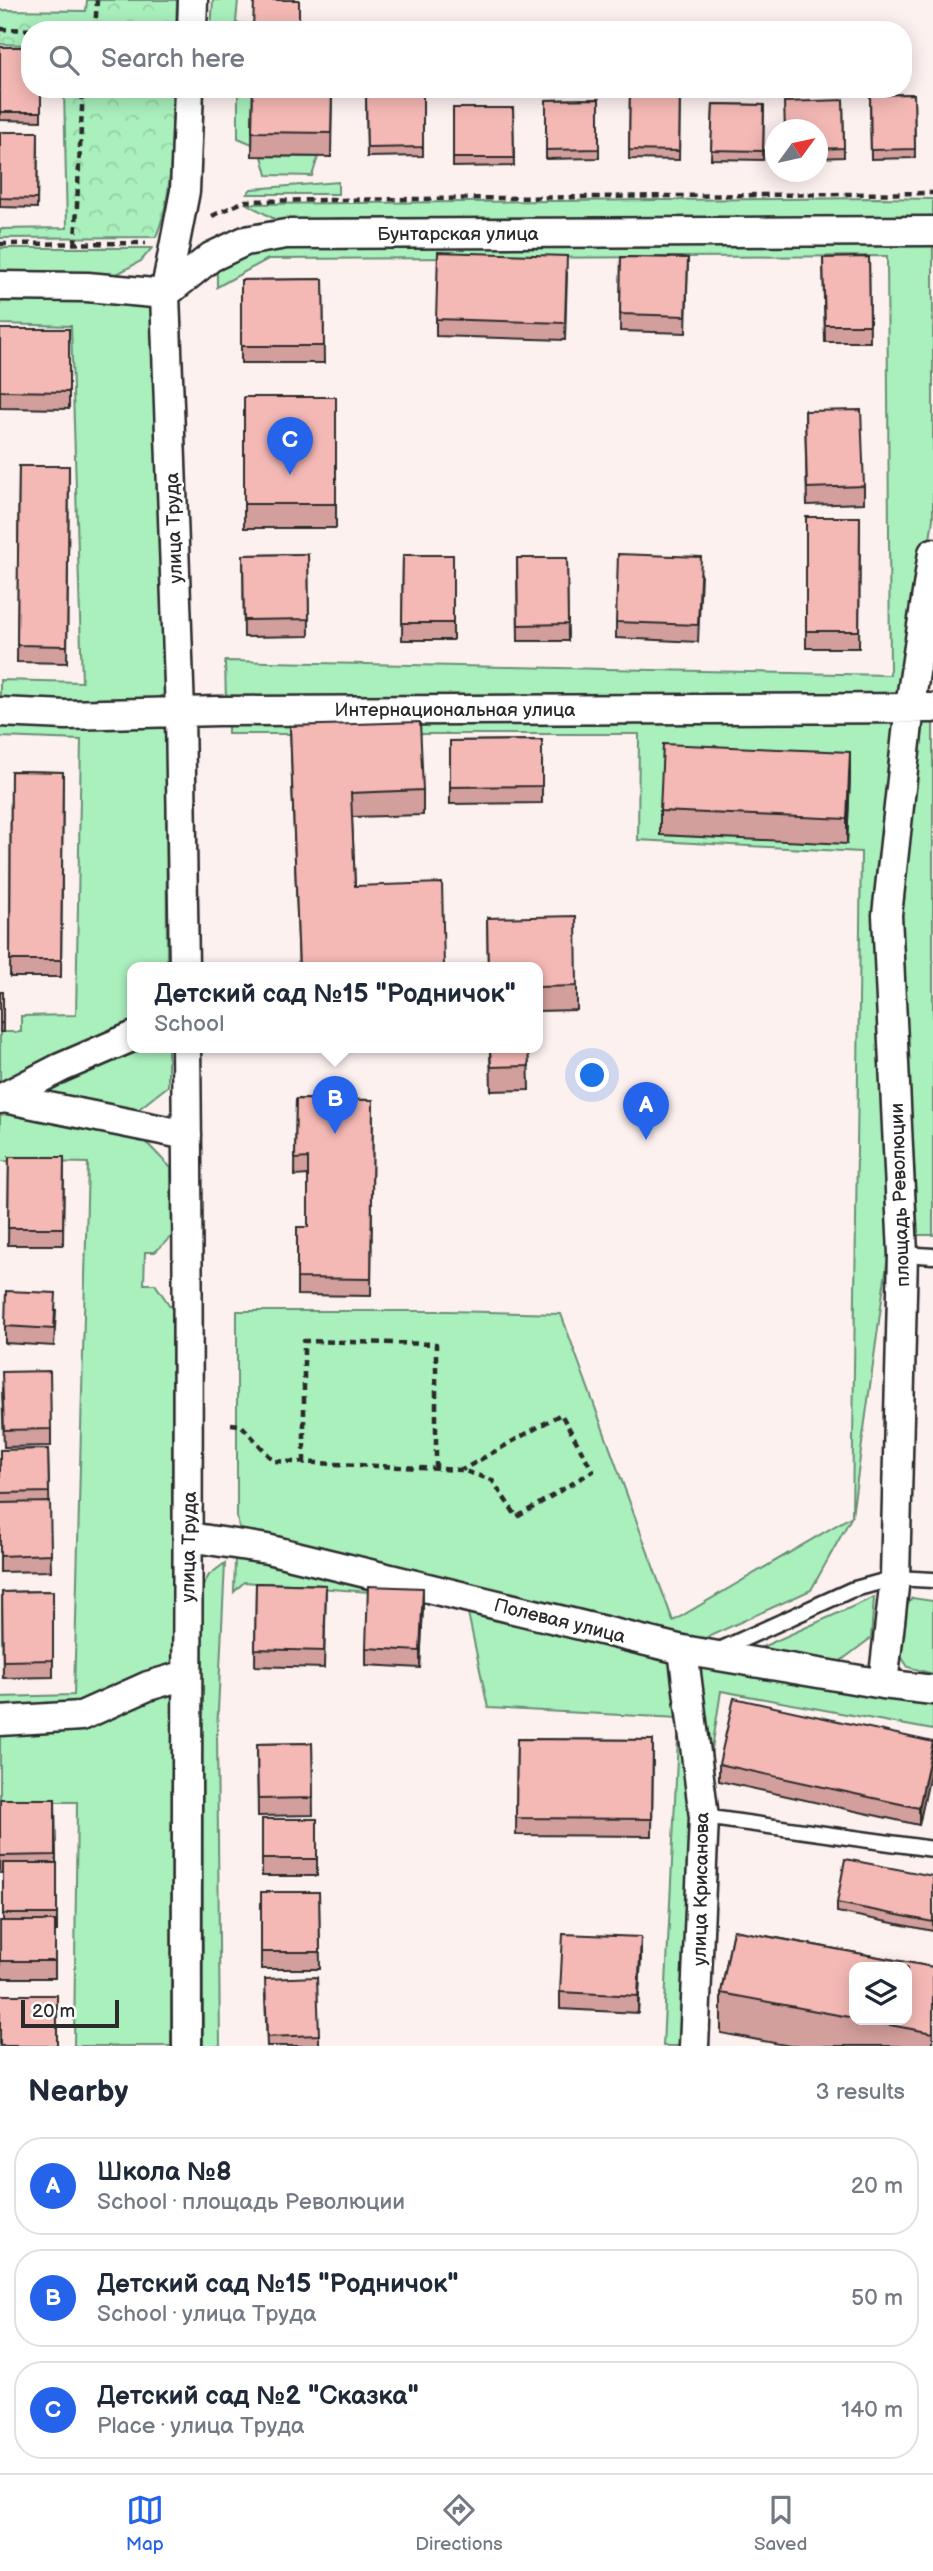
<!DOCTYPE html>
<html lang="en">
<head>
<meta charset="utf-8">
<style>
  :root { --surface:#fff; --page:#f6f6f7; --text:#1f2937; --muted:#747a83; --line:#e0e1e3; --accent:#2563eb }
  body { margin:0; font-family:"Balsamiq Sans",sans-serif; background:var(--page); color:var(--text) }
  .controls { position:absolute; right:21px; bottom:21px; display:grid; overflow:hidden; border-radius:14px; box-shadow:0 4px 18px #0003 }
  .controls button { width:63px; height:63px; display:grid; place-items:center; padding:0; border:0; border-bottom:2px solid var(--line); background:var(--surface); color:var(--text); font:35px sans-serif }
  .compass { position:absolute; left:765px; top:119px; width:63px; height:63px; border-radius:50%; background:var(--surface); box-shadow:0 4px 18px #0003; rotate:57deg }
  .scale { position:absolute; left:21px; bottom:18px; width:98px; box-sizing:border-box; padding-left:7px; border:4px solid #2b2b2b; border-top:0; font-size:19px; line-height:24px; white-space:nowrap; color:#2b2b2b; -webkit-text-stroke:5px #fff; paint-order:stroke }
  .you { position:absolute; left:593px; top:1076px; width:24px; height:24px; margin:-18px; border:5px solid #fff; border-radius:50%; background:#1a73e8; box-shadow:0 0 0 10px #1a73e833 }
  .badge { display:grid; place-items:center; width:46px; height:46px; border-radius:50%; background:var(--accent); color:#fff; font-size:23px; font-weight:700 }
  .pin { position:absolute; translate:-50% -58px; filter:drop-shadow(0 2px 4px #0008) }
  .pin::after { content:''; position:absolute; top:37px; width:24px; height:21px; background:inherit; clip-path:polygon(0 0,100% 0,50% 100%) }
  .popup { position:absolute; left:127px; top:962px; width:416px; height:91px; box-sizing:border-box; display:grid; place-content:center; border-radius:14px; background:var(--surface); filter:drop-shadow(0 2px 5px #0005); font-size:23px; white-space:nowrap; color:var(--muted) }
  .popup b { font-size:26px; color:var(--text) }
  .popup::after { content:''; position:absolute; left:50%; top:100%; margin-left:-14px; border:14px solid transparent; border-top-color:var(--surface) }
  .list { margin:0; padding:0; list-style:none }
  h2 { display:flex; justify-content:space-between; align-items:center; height:91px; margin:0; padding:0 28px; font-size:30px }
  h2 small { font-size:23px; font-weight:400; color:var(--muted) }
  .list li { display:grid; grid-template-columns:46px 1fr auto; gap:21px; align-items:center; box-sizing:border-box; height:98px; margin:0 14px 14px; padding:0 14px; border:2px solid var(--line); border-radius:28px }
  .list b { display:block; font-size:26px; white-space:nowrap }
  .list p { margin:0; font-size:23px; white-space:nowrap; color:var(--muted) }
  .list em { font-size:23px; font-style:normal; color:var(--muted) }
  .icon { flex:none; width:38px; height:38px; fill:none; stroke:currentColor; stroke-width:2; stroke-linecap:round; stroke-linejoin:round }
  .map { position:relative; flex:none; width:933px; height:2046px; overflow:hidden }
  .search { position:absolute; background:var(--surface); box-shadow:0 4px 18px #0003; left:21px; right:21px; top:21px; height:77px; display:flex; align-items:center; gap:18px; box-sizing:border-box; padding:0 24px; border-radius:28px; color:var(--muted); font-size:26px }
  .sheet { height:427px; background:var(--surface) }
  nav { display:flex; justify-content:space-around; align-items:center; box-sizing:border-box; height:98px; border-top:2px solid var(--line); background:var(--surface); font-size:19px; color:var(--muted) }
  nav a { display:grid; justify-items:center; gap:4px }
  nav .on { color:var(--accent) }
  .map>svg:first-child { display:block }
  .green { fill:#a9f0bd; stroke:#6a8e74; stroke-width:2 }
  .forest { fill:url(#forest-crowns); stroke:#6a8e74; stroke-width:2 }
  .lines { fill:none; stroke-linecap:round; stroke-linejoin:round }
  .service-casing { stroke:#2b2b2b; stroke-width:19 }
  .minor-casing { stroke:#2b2b2b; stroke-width:33 }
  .path { stroke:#2b2b2b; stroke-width:4.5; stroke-dasharray:7 5; stroke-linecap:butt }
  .service { stroke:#fff; stroke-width:14 }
  .minor { stroke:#fff; stroke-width:28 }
  .wall { fill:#d39f9c; stroke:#2b2b2b; stroke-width:2; fill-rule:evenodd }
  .shaded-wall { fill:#ac827f; stroke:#2b2b2b; stroke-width:2 }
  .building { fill:#f5b9b5; stroke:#2b2b2b; stroke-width:2 }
  .labels { text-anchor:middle; stroke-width:5; stroke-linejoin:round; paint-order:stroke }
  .street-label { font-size:19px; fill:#2b2b2b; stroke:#fff }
</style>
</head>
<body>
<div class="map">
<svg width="933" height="2046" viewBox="0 0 933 2046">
  <defs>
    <pattern id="forest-crowns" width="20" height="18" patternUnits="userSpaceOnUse" patternTransform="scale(1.75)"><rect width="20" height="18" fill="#a9f0bd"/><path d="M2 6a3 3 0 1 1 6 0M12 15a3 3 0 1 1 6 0" fill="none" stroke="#92cea3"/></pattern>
  </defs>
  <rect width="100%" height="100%" fill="#fdf1f0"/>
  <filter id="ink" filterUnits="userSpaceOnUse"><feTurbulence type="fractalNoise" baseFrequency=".0143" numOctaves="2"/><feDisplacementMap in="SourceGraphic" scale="14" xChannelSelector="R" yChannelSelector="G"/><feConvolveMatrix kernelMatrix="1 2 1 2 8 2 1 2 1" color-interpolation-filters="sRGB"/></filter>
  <g filter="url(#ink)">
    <path class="green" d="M213,0H238L236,23L254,24V30H211Z
      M238,89H253L252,144L238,138Z
      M262,156L318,157L312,176L267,175Z
      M338,182V194H247L251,189Z
      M878,198L933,199V217L342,218L280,222L247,204Z
      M933,240V519L906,702L226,703L225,661L890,675L887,256L268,259L217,287V267L244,255L285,248Z
      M0,248H152L141,261L117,274L0,271Z
      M0,300L130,301L149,308L156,321L165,694L145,704L0,701V680L82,682L71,326L0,324Z
      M899,716L874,911L888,1256L852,1516L811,1590L699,1641L240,1532L237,1517V1311H448L561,1314L673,1621L852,1516L861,852L638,840L639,734H228V722Z
      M923,717L933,718V1235H918L900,915Z
      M0,720H148L166,730L167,968H132V1048H168V1086L135,1112L0,1092V1032H21V1016L76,1015L81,740L0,737Z
      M0,1110L139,1135L171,1168L172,1236L155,1252H145L144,1284H155L172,1309V1667L79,1708L0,1713V1697L74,1695L88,1163L0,1161Z
      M235,1559L273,1562L421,1593L673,1658C685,1698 686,1738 689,1779C693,1868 689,1957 685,2046H663L679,1718L488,1708L468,1613L420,1596L244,1582L234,1592Z
      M225,1563L217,1732L220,2046H203L202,1588L209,1575Z
      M874,1597L871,1638L834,1666L751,1652Z
      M912,1598L933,1601V1674L908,1667L898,1652L899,1617Z
      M709,1663L933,1699V1730L721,1691L707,1781L699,1668Z
      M160,1692L172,1694L171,2046H74L77,1802H0V1731Z"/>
    <path class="forest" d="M87,0H177L176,30H30V45L0,44V10L86,11Z
      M64,89H173C171,139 175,191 156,237L0,238V229L67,228Z"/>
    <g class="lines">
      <defs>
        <path id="service" d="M903,1254L933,1256
          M715,1652L851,1590L895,1578L933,1580
          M704,1817L933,1849"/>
        <path id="minor" d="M192,30L193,0
          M0,286L87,287L165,294L211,257L245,241L286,234L933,231
          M0,712L66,715L218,711L933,708
          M184,968L180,712L165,294L185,191L189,89
          M186,1048C190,1381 186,1713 187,2046
          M4,1098L187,1135
          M0,1099L60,1068L132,1037
          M189,1537L267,1549L683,1650L883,1684L933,1690
          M683,1650L704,1817L694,2046
          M883,1684L895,1578L903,1254L887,915L910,706L933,553
          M0,1721L81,1716L148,1686L186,1675"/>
      </defs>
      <use href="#service" class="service-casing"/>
      <use href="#minor" class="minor-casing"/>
      <path class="path" d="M0,29L38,30
        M95,30L97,0
        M212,216L245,201L933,193
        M0,244L146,243
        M75,244L83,89
        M231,1424L241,1425L274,1461L462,1470L492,1480L517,1517L593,1471L561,1414L462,1470
        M304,1463V1341L436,1344V1469"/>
      <use href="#service" class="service"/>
      <use href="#minor" class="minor"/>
    </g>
    <path class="wall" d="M0,47L41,89V121L0,120Z
      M253,89H332L331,157L252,156Z
      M630,90H680L679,160L629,159Z
      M423,94V156L367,157L366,95Z
      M914,94L915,158L871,159L870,95Z
      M599,99V158L546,159V100Z
      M843,100L844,157L817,158V130Z
      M713,104L764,105L763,160L711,159Z
      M453,108H513L514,166L453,167Z
      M0,132H38L37,208L0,207Z
      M621,257L688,258L686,333L620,331Z
      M869,257L870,342H825L823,258Z
      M567,273L565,340L436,336V319Z
      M323,279L324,363H241V280Z
      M0,329H69V409L0,408Z
      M244,397H336V528H244Z
      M805,411L864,486V503L807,505Z
      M19,466H69L67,663L17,662Z
      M806,517H860L859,648H806Z
      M308,554L309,636L244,637L243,555Z
      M403,555H453V640H402Z
      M517,558H567L568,641H518Z
      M701,574L698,642L616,638V622Z
      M290,726L423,790V815L352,817L355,886L444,968H299Z
      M542,740V803L450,804V741Z
      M11,771L63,772L61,977H10Z
      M850,776L847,844L660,835V811Z
      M487,918L577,986V1010L538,1011V968H488Z
      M0,992H3V1032H0Z
      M490,1048H528L529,1090L491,1091Z
      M296,1099L373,1100L371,1296L297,1295V1227H308V1175L295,1176Z
      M9,1157H64L63,1245H8Z
      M56,1310L54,1346L5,1343V1326Z
      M2,1389L51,1429V1446L4,1447Z
      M48,1449L51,1571L0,1572V1450Z
      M256,1583L326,1585L324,1668L255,1666Z
      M53,1591V1677L3,1678L2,1592Z
      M423,1605L420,1668L366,1665V1648Z
      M517,1739L653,1740L652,1836L516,1835Z
      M933,1742L919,1825L719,1781V1764Z
      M312,1743L313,1815L258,1816L257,1744Z
      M0,1799H55L57,1914V1931H55V1978H0V1921H3V1873H0Z
      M262,1819H317V1876H262Z
      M933,1876V1931L837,1912V1903Z
      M261,1892H319L320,1969H261Z
      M733,1930L933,1967V2046H790L721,2033V1993ZM854,1967H907V2020H854Z
      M641,1954L638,2013L560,2009V1992Z
      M265,1995L319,2035V2046H267Z"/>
    <path class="shaded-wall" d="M850,752V776L847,844V819Z
      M423,1588V1605L420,1668V1651Z
      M933,1744V1761L919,1825V1808Z
      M641,1937V1954L638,2013V1996Z"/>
    <path class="building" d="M254,0H299V30H253Z
      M0,47H30V89H41V112H0Z
      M253,89H332L331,133L252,132Z
      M630,90H680L679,151L629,150Z
      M423,94V147L367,148L366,95Z
      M914,94L915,149L871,150L870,95Z
      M599,99V149L546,150V100Z
      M843,100L844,148L817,149V130H785L784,102Z
      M713,104L764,105L763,151L711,150Z
      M453,108H513L514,158H453Z
      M0,132H38L37,199L0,198Z
      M438,252L567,256L565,323L436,319Z
      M621,257L688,258L686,316L620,314Z
      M869,257L870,325H825L823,258Z
      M323,279L324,346H241V280Z
      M0,329H69V392L0,391Z
      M244,397H336V504H244Z
      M861,410L864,486L807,488L805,411Z
      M19,466H69L67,646L17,645Z
      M806,517H860L859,631H806Z
      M308,554L309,619L244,620L243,555Z
      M618,554L701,557L698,625L616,622Z
      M403,555H453V623H402Z
      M517,558H567L568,624L518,625Z
      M420,722L423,790L351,793L355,886L442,883L444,968H299L290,726Z
      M542,740V786L450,787V741Z
      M663,744L850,752L847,819L660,811Z
      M11,771L63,772L61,960H10Z
      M576,916L577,986L538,987V968H488L487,918Z
      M0,992H3V1023H0Z
      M490,1048H528L529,1066L491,1067Z
      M296,1099L373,1100L371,1279L297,1278V1227H308V1158L295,1159Z
      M9,1157H64L63,1228H8Z
      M6,1291L56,1293L54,1329L5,1326Z
      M50,1371L51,1429L4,1430L2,1372Z
      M48,1449L49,1492L0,1493V1450Z
      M50,1502L51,1554L0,1556V1503Z
      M256,1583L326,1585L324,1651L255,1649Z
      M368,1586L423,1588L420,1651L366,1648Z
      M53,1591V1660L3,1661L2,1592Z
      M734,1698L933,1742L919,1808L719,1764Z
      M517,1739L653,1740L652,1819L516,1818Z
      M312,1743L313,1798L258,1799L257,1744Z
      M0,1799H55V1855L0,1856Z
      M262,1819H317V1859H262Z
      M845,1859L933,1876V1922L837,1903Z
      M3,1863H57V1914H3Z
      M261,1892H319L320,1952H261Z
      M0,1921H55V1961H0Z
      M733,1930L933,1967V2033L863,2020H907V1967H854V2018L721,1993Z
      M563,1934L641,1937L638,1996L560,1992Z
      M317,1977L319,2035L267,2037L265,1979Z
      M0,1995H57V2046H0Z"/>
  </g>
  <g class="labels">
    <g class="street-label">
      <text x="458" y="240">Бунтарская улица</text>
      <text transform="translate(173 528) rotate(-92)" y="7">улица Труда</text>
      <text x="455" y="716">Интернациональная улица</text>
      <text transform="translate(899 1195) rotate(-92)" y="7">площадь Революции</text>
      <text transform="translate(188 1547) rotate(-89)" y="7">улица Труда</text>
      <text transform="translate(560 1620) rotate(14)" y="7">Полевая улица</text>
      <text transform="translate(700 1889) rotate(-89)" y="7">улица Крисанова</text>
    </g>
  </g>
</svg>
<div class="controls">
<button><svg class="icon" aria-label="layers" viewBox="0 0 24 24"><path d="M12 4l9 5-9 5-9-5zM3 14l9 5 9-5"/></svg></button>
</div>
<svg class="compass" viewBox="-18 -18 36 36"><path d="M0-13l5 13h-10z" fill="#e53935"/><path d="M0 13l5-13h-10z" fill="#747a83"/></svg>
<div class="scale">20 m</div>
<div class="you"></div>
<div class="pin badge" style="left:646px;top:1140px">A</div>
<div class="pin badge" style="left:335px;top:1134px">B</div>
<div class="popup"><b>Детский сад №15 &quot;Родничок&quot;</b>School</div>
<div class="pin badge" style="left:290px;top:475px">C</div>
<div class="search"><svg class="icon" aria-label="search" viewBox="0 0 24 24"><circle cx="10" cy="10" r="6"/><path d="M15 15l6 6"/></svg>Search here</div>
</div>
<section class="sheet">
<h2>Nearby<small>3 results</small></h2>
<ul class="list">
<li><span class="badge">A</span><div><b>Школа №8</b><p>School · площадь Революции</p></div><em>20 m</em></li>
<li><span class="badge">B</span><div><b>Детский сад №15 &quot;Родничок&quot;</b><p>School · улица Труда</p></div><em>50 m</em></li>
<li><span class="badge">C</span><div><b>Детский сад №2 &quot;Сказка&quot;</b><p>Place · улица Труда</p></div><em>140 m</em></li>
</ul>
</section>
<nav>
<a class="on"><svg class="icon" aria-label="map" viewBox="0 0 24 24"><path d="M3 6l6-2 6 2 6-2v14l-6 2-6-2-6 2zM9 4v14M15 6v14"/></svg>Map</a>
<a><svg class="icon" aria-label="directions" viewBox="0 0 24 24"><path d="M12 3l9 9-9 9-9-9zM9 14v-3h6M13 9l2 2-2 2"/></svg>Directions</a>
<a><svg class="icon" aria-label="saved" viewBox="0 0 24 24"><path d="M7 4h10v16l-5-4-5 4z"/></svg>Saved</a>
</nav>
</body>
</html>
